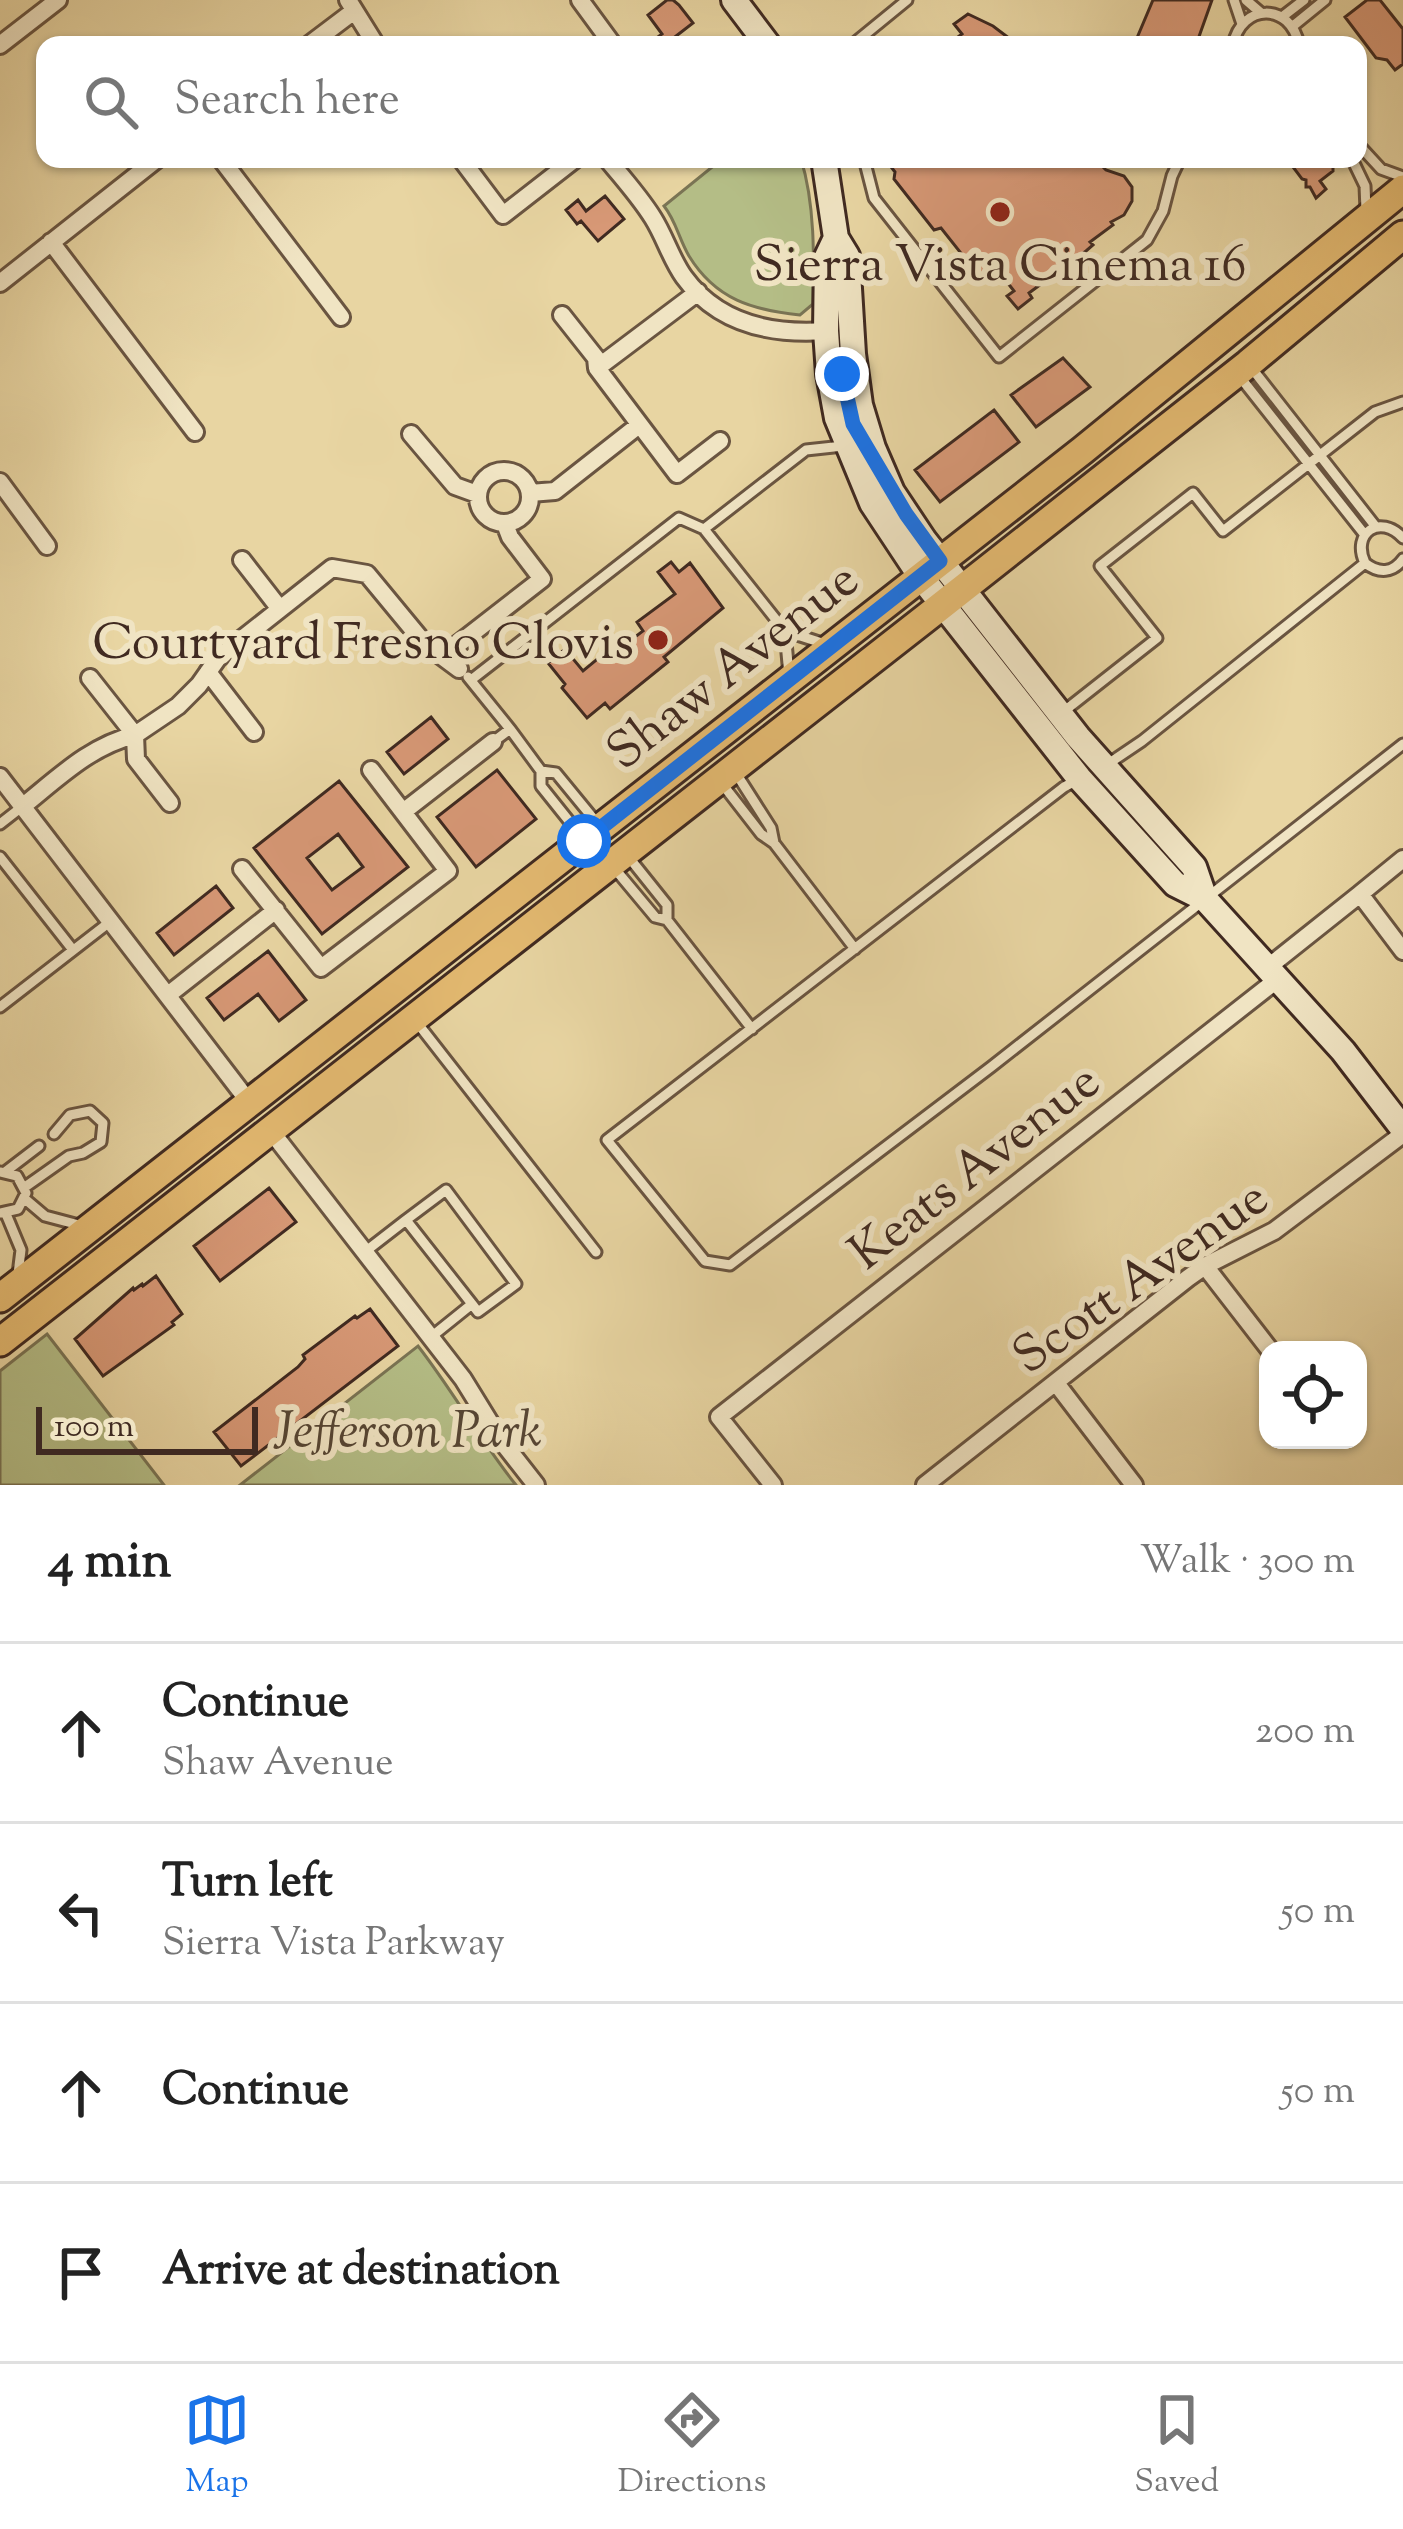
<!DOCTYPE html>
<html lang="en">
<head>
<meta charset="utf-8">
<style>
  :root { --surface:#fff; --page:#f2f2f2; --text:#222; --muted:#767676; --line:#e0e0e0; --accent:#1a73e8 }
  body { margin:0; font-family:"Sorts Mill Goudy",serif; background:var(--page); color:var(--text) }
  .controls { position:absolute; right:36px; bottom:36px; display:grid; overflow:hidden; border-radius:24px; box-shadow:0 3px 9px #0004 }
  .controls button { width:108px; height:108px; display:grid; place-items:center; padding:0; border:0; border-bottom:3px solid var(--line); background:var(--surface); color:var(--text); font:60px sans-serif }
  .scale { position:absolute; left:36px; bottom:30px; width:222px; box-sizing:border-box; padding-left:12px; border:6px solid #402a21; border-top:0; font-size:33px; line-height:42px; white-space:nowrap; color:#402a21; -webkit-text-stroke:9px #f0e4c3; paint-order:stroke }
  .stop { position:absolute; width:36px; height:36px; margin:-27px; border:9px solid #1a73e8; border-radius:50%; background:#fff }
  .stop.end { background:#1a73e8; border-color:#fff; box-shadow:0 3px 12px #0008 }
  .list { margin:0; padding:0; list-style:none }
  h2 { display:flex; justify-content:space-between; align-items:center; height:156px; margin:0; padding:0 48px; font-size:51px }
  h2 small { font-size:39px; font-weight:400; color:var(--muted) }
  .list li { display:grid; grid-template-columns:78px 1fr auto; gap:36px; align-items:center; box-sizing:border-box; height:180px; padding:0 48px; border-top:3px solid var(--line) }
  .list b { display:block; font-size:45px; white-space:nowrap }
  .list p { margin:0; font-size:39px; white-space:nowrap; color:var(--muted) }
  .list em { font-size:39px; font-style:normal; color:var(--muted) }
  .icon { flex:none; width:66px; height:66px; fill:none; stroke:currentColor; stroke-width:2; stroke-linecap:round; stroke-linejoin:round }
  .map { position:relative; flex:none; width:1403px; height:1485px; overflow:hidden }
  .search { position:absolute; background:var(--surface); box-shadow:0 3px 9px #0004; left:36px; right:36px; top:36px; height:132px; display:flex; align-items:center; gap:30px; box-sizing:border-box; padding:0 42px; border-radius:24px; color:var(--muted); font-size:45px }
  .sheet { height:876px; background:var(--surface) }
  nav { display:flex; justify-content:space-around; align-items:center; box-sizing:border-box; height:168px; border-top:3px solid var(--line); background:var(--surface); font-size:33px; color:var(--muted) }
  nav a { display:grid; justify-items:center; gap:6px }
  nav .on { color:var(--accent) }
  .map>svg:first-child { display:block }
  .green { fill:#b4bd86; stroke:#7a7454; stroke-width:3 }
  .building { fill:#d79876; stroke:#402a21; stroke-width:3; fill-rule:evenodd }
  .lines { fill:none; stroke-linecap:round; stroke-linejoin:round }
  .service-casing { stroke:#6a5541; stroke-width:15 }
  .minor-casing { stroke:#6a5541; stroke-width:22 }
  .secondary-casing { stroke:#402a21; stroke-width:30 }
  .primary-casing { stroke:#402a21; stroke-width:33 }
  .service { stroke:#f0e4c3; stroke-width:9 }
  .minor { stroke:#f0e4c3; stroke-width:16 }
  .secondary { stroke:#f0e4c3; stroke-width:24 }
  .primary { stroke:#e4ba71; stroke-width:27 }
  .route { stroke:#1a73e8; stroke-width:15 }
  .poi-dot { fill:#8f2418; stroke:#f0e4c3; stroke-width:4.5 }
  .labels { text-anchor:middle; stroke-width:12; stroke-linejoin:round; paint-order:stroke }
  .poi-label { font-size:51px; fill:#402a21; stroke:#f0e4c3 }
  .street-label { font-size:51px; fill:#402a21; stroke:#f0e4c3 }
  .park-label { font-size:51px; font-style:italic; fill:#574735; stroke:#f0e4c3 }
</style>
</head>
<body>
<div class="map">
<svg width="1403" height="1485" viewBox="0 0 1403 1485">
  <rect width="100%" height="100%" fill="#e8d5a2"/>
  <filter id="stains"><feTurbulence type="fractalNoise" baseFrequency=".00167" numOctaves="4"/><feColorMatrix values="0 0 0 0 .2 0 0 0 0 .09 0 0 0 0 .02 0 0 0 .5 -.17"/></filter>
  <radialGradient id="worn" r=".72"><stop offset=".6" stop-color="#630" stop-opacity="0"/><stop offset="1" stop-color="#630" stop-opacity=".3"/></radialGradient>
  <path class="green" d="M722,159H801C815,204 814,257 813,304L800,315C753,310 716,300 689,256C679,239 676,221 664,206Z
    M47,1334L164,1485H0V1371Z
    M418,1346C453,1391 480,1440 516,1485H240Z"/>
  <path class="building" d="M667,0H673L679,5L693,23L671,40L676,45H647L662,34L648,15Z
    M1153,0H1212L1196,45H1134Z
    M1367,0H1380L1403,29V64L1395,70L1387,60L1376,58L1345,17Z
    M968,14L993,26L1018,45H947L962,34L954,24Z
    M885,159H1095L1106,170L1124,176L1132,187V201L1124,215L1111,222L1113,225L1090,242L1093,245L1086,251L1029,293L1032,298L1018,309L1007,296L1014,291L996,268L984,278L968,255L964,257L941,228L934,230L894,179L895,172Z
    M1287,159H1333V171L1320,181L1326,189L1316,198L1310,187H1306V180L1302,179Z
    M605,196L624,219L598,241L581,221L577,224L566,210L578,200L586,211Z
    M1063,358L1090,387L1036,427L1011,395Z
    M994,410L1019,442L940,502L915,470Z
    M671,562L679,572L690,563L723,608L664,657L668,662L610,709L605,703L587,718L562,688L565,684L548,663L565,649L583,671L601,656L606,659L643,631L637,622L675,594L658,572Z
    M431,717L448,739L404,774L387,752Z
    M497,770L536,819L476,867L437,817Z
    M339,781L408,867L322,934L254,848ZM338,834L363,867L332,890L307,858Z
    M216,886L233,908L174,955L157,933Z
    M268,951L306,1000L279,1021L258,994L224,1020L207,998Z
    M269,1188L296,1222L220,1281L194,1246Z
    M156,1276L182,1314L172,1322L174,1325L103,1376L75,1339L133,1288L134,1290L142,1284L143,1286Z
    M370,1309L398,1346L241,1466L214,1432L298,1367L305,1359L303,1355L355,1316L357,1318Z"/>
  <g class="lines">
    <defs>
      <path id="service" d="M1234,0L1242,24
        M1246,0L1261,13
        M1282,17L1304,0
        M1293,26L1325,0
        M852,45L907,0
        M1233,45C1241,3 1291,2 1299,45
        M1358,144L1381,169L1403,177
        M864,159L874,198L999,357L1147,240L1163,211L1172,176L1180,159
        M1352,159L1365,186L1366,210
        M1250,366L1376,527
        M1240,377L1365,535
        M704,529L785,631L789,675
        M1403,538C1380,513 1351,533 1365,563C1379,574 1393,573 1403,559
        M785,631L825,644
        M468,677L510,729
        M471,680L679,518L704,529L806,450L843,446
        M1063,712L1157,638L1100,566L1193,493L1223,531L1375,412L1403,402
        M493,742L510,729L541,771V786L581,836
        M1105,766L1142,741L1365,563
        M734,770L771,828L774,843
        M541,771L556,773L597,823
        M1079,779L1064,787L607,1140L705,1261L730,1265L991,1067L1403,744
        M723,785L761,834L774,843L855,949
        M0,824L23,806
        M627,855L667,905V920
        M0,857L73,950
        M615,869L655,917L667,920L752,1029
        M0,1007L111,921
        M415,1020L596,1252
        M0,1172L17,1176L26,1193L18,1209L0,1213
        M5,1172L39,1146
        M25,1187L69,1156L83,1153L101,1142L103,1123L90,1111L70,1115L54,1134
        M25,1199L45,1216L79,1225
        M6,1214L21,1250L18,1274
        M406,1220L446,1190L516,1284L478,1312L472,1304
        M366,1251L406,1220L472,1304L431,1337"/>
      <path id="minor" d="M348,0L376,45
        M580,0L613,45
        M0,45L58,0
        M309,45L354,11
        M221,159L341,317
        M461,159L503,215L575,159
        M607,159C623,178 640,197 653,218C665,237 671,259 684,277C718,324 771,335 826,331
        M51,242L195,432
        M0,283L157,159
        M562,315L596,358L597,368L698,292
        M597,368L677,474L720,441
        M411,434L455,486L477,494
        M478 497a26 26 0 1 1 52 0a26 26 0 1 1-52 0Z
        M0,482L47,546
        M530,493L555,491L639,425
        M242,560L280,609
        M443,656L542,579L510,537L505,524
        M208,672L254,732
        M0,777L249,1102
        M170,803L136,759L135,735L178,706L199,685L218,658L332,568L367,574L424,643L459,669
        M23,806C58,778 90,746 135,735L90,678
        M403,812L493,742
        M1403,859L1360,894L1403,951
        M242,869L321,968L448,871L371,770
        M1267,968L1360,894
        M168,995L276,910
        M271,1131L463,1379L500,1439L536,1485
        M1205,1266L1270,1350
        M1056,1383L1134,1485
        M773,1485L719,1417L1278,979
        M925,1485L1188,1278L1205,1266L1274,1231L1403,1134"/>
      <path id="secondary" d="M734,0L768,45
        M824,159L836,238L847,256L853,354L860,405L873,448L892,492L924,540L1078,737L1194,867L1205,899
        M836,238L827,257L826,331L829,374L837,418L872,503L921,577L1079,778L1175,884L1205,899L1343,1051L1403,1129"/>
      <path id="primary" d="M0,1298L1083,450L1403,189
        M0,1342L927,617L1248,364L1403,235"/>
    </defs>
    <use href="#service" class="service-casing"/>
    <use href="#minor" class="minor-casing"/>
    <use href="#secondary" class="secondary-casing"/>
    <use href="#primary" class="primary-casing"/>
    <use href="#service" class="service"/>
    <use href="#minor" class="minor"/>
    <use href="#secondary" class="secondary"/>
    <use href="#primary" class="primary"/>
  </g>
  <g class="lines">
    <path class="route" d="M584,841L940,561L906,514L853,424L842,374"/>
  </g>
  <g class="poi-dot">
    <circle cx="1000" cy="212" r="12"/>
    <circle cx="658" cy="640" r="12"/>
  </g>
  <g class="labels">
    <g class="poi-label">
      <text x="1000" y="280">Sierra Vista Cinema 16</text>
      <text x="634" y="658" text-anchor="end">Courtyard Fresno Clovis</text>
    </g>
    <g class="street-label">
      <text transform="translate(731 664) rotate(-38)" y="18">Shaw Avenue</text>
      <text transform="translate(973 1165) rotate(-38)" y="18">Keats Avenue</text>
      <text transform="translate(1139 1275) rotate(-35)" y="18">Scott Avenue</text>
    </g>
    <g class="park-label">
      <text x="408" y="1446">Jefferson Park</text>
    </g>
  </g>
  <rect width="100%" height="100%" filter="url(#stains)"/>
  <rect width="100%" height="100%" fill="url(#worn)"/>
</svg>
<div class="controls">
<button><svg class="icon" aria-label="locate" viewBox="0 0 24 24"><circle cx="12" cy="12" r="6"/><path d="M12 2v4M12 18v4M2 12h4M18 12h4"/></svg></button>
</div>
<div class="scale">100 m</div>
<div class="stop" style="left:584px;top:841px"></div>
<div class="stop end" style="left:842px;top:374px"></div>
<div class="search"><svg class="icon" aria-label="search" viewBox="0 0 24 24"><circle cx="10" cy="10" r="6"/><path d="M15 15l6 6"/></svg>Search here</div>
</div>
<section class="sheet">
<h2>4 min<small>Walk · 300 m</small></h2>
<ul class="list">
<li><svg class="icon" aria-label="ahead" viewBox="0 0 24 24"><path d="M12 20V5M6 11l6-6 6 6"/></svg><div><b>Continue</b><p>Shaw Avenue</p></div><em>200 m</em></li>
<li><svg class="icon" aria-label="left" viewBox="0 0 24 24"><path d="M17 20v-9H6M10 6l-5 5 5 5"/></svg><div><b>Turn left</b><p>Sierra Vista Parkway</p></div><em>50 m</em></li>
<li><svg class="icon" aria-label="ahead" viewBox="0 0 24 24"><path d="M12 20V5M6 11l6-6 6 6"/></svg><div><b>Continue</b></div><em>50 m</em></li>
<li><svg class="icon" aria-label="arrive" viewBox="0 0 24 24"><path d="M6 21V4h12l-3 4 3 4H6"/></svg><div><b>Arrive at destination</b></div></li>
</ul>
</section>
<nav>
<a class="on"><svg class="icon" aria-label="map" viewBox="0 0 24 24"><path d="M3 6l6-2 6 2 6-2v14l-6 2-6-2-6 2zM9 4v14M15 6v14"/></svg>Map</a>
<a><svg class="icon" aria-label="directions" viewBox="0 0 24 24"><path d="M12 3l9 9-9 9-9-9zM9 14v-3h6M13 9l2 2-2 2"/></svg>Directions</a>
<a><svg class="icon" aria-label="saved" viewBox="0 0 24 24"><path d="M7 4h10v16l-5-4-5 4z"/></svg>Saved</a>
</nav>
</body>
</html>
